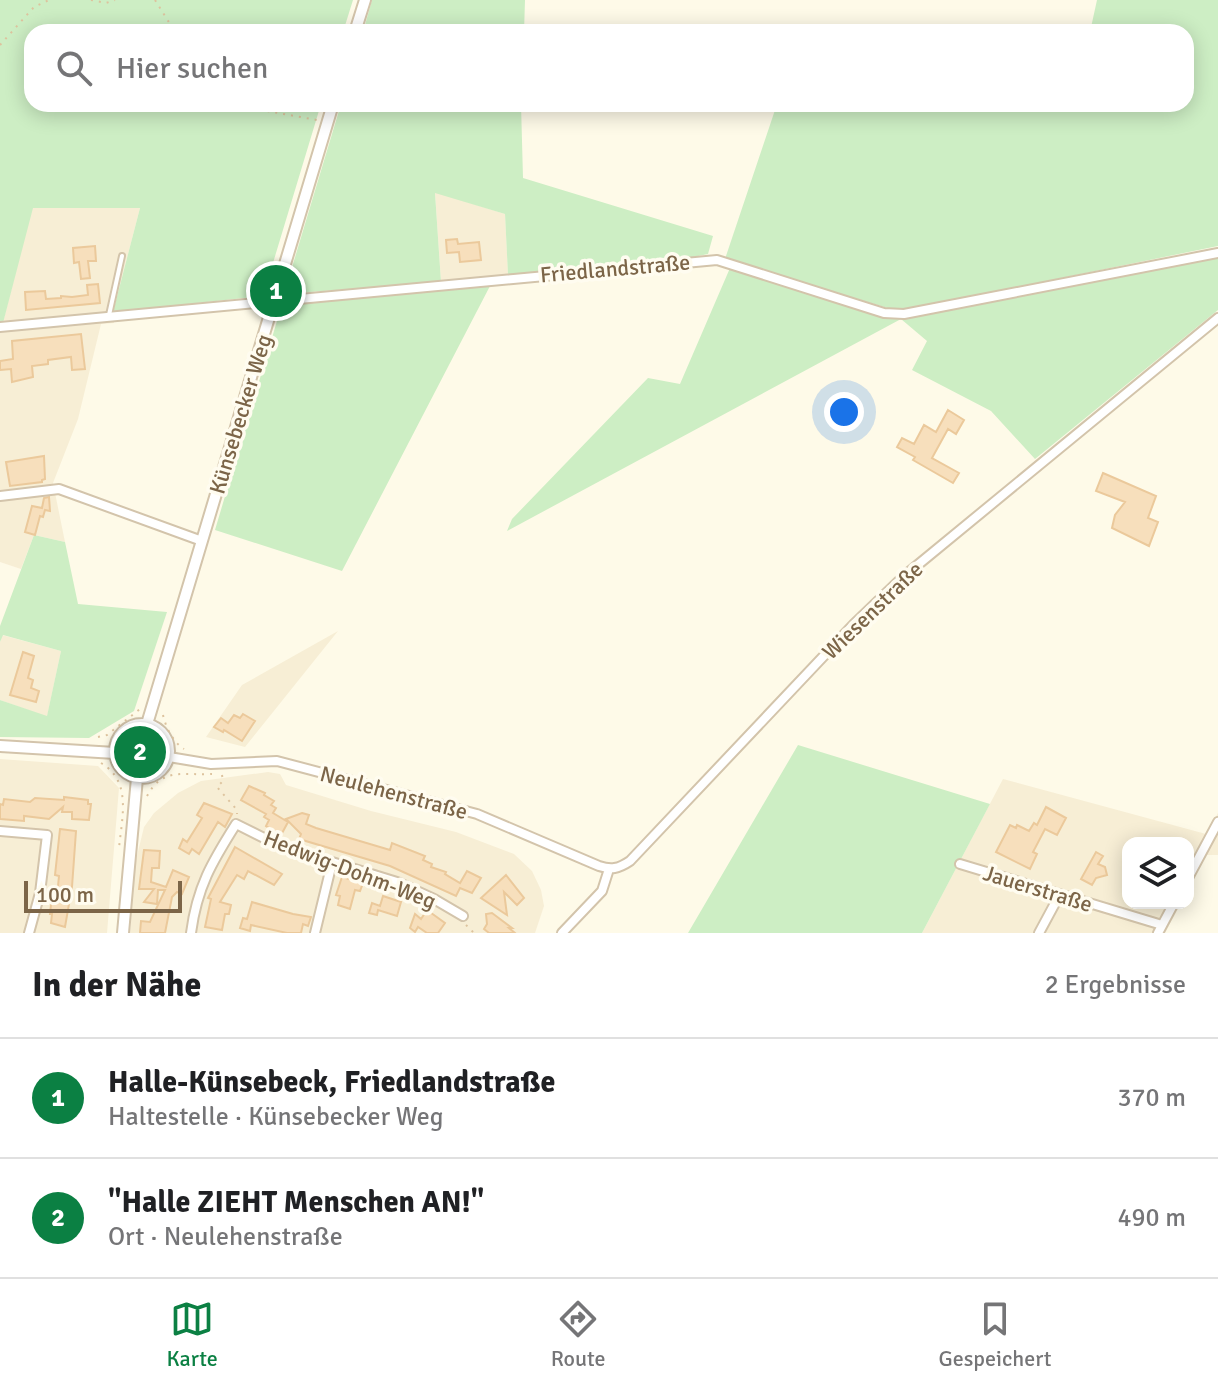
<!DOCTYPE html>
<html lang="de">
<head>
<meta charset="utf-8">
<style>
  :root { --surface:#fff; --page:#f2f2f2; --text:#202124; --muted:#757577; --line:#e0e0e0; --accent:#0b8043 }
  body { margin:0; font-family:Signika,sans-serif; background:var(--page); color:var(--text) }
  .controls { position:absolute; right:24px; bottom:24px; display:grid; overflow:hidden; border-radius:16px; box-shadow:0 4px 20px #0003 }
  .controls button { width:72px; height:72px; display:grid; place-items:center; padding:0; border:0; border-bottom:2px solid var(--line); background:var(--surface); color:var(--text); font:40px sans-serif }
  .scale { position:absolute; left:24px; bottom:20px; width:158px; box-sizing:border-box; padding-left:8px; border:4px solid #7c6548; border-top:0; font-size:22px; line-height:28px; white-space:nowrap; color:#7c6548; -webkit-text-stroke:6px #fffcf0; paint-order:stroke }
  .you { position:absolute; left:844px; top:412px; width:28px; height:28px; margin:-20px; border:6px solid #fff; border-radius:50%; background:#1a73e8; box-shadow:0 0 0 12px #1a73e833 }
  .badge { display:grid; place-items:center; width:52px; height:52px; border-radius:50%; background:var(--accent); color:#fff; font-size:26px; font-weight:700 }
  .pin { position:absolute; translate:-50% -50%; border:4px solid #fff; box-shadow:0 2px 8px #0006 }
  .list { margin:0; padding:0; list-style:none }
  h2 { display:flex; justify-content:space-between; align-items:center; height:104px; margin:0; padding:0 32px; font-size:34px }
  h2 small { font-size:26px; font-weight:400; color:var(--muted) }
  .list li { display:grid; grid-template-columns:52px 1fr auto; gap:24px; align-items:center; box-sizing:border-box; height:120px; padding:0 32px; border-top:2px solid var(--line) }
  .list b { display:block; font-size:30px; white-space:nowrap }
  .list p { margin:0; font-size:26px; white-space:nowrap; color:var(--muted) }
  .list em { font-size:26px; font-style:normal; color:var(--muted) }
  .icon { flex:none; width:44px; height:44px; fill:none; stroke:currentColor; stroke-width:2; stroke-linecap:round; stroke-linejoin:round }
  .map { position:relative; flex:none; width:1218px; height:933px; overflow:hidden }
  .search { position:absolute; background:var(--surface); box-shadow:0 4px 20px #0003; left:24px; right:24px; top:24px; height:88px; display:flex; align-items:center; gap:20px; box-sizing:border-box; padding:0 28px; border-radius:24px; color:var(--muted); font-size:30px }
  .sheet { height:344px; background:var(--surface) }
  nav { display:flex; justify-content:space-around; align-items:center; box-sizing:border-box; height:112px; border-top:2px solid var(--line); background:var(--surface); font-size:22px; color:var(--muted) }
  nav a { display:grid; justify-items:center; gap:4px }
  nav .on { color:var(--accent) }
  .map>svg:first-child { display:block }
  .residential { fill:#f7eed5 }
  .green { fill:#cdeec4 }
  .building { fill:#f7dfbc; stroke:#ebc99b; stroke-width:2 }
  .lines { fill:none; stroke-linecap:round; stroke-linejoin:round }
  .service-casing { stroke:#d3c4ab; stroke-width:8 }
  .minor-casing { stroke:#d3c4ab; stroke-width:12 }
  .tertiary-casing { stroke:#d3c4ab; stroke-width:14 }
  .path { stroke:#ddc39e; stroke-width:2; stroke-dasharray:2 6; stroke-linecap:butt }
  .service { stroke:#fff; stroke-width:4 }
  .minor { stroke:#fff; stroke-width:8 }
  .tertiary { stroke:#fff; stroke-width:10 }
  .labels { text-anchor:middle; stroke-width:7; stroke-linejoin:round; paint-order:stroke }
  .street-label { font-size:22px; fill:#7c6548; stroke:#fffcf0 }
</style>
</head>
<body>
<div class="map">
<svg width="1218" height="933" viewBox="0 0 1218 933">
  <rect width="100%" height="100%" fill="#fefae8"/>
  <path class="residential" d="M435,192L505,214L508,275L441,282Z
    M32,208H140L113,312L114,323L101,324L78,419L53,483L65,542L34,535L21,569L0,562V323L3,322Z
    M338,631L245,747L206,737L242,685Z
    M2,635L61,651L47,717L0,700V642Z
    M0,759L98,766L119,788L107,933H0Z
    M268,772L280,774L286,785L371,811L456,832L514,854L532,871L541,890L544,906L535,933H130L135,864L144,827L154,813L178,793L201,781Z
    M1003,779L1206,834L1218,813V855H1206L1188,889V843H1128V903H1181L1165,933H922Z"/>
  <path class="green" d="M0,0H353L343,32H32V104H321L263,296L113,312L140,208H33L3,323H0Z
    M372,0H525L524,32H363Z
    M1097,0H1218V246L914,308L891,309L725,259L777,104H1186V32H1090Z
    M341,104H521L523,178L713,236L708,254L664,263L508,275L505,214L435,193L441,282L284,294Z
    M1218,256V310L1035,459L991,411L912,370L927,341L901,319L507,531L512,519L648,378L680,384L730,268L883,318L901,319Z
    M490,286L342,571L215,530L282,304Z
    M34,535L65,542L78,604L167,612L134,711L89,738L0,737V700L47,716L61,651L3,635L0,642V626Z
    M798,745L990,804L922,933H688Z"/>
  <path class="building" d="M457,239L458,244L479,242L481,260L460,262L459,252L447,253L446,240Z
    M95,246L96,261H88L90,278L81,279L79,262L74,263L73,248Z
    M98,284L100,303L26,310L25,292L45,291L46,299L61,298V296L72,297L88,295L87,285Z
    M81,334L85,369L72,370L71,357L48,360V364L32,366L33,377L12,382L11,369L0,370V361L13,359L12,341Z
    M948,410L964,420L956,434L948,429L932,458L959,473L953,483L913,460L915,457L897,447L902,438L914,444L924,425L936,432Z
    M44,456L45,479L42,480V482L10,486L6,462Z
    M1103,473L1156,496L1148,518L1158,522L1149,546L1112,528L1115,515L1125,502L1096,491Z
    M49,497L50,511L45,510L43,517L40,516L35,535L25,532L32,506L42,508L44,498Z
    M23,652L34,656L28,678L33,680L31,688L39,691L36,702L10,695Z
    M243,714L255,721L242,741L224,730L223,732L214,727L221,718L228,723L234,715L240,718Z
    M249,786L265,793L264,795L274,801L271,805L276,808L273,813L288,822L281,835L266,826L269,820L264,817L266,814L241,800Z
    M64,797L88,800V804H91L89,820L72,819V812H62L63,807L49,819L24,816V821L0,819V804L3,805L4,799L30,802L35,798L64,800Z
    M204,803L232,814L225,827L218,822L199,854L192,849L189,854L179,848L183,839L187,842L202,818L197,815Z
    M1046,807L1066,818L1057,835L1045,829L1033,852L1037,854L1030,869L996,852L1010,825L1016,828L1017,825L1029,831L1034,823L1037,825Z
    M302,813L309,815L306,824L316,828L390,850L392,843L425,856L423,860L432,864L431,867L446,872L445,874L460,883L467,871L481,878L472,893L460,888L456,896L390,866L299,839L301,834L286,819Z
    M60,829L76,831L72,887L65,927L51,923L52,914H50L52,895L57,896L59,876L55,875Z
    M235,847L282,874L274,885L248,871L244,879L237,875L220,902L231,905L229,914H225L222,930L205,927L211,899L208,898Z
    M144,850L160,851L159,868H152L151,882L166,887L173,870L189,877L182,894L177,892L172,897L165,933H140L141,921L150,922L165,890H158L157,904L144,902L154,889H139Z
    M1096,852L1103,856L1098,864L1105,867L1107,875L1096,878L1092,885L1081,879Z
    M506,875L524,898L517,905L504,892L507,915L481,898Z
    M342,877L363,883L360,891L355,890L350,909L338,905L340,896L336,895Z
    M383,896L401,902L397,916L378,910L377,915L369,913L372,903L380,906Z
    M252,902L293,914L311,917L308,926L303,924L301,933H287L251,925L250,931L240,928L243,918L247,919Z
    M427,910L445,923L438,933H427L418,927L415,932L410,928L415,914L421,919Z
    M492,913L512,928H509L515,933H489L484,929L487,924L486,914Z"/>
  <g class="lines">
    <defs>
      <path id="service" d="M109,315L122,256"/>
      <path id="minor" d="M0,327L717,260L884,313L904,314L1218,253
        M0,496L59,489L202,541
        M169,757L211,764L277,761L477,814L599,866C611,870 618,869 630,861L854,624L903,577L1218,318
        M0,831L47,835L40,893L29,933
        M960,864L1162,925
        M1188,878L1218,822
        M191,933C197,887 212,862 236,824L280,846L397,882L434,899L463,916
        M315,933L332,863
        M562,933L602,891L609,869
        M1039,933L1060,894
        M1158,933L1174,903"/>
      <path id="tertiary" d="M355,32L365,0
        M115 751a27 27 0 1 1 54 0a27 27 0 1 1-54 0Z
        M147,724L333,104
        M0,746L115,753
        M123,933L137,778"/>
    </defs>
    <use href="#service" class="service-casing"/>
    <use href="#minor" class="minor-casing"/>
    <use href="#tertiary" class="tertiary-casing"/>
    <path class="path" d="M91,0L106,3L115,0
      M155,0L175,32
      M0,45L34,7L49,0
      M228,104L317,120
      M163,715C166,728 173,742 184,749
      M98,737L107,735L140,709
      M101,763C132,781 122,817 119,848
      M222,775L223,781L217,787L237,810V814
      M147,796C163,766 185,776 212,774
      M466,925L474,933"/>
    <use href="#service" class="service"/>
    <use href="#minor" class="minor"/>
    <use href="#tertiary" class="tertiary"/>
  </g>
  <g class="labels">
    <g class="street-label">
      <text transform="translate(615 268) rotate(-5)" y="8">Friedlandstraße</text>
      <text transform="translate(240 414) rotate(-73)" y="8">Künsebecker Weg</text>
      <text transform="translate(872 610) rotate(-44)" y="8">Wiesenstraße</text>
      <text transform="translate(394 792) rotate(15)" y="8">Neulehenstraße</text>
      <text transform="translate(350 869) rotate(21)" y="8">Hedwig-Dohm-Weg</text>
      <text transform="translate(1038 888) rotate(17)" y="8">Jauerstraße</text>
    </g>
  </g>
</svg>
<div class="controls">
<button><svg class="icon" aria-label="layers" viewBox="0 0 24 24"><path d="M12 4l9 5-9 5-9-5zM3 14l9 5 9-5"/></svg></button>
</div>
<div class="scale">100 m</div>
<div class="you"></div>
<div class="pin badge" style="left:276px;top:291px">1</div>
<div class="pin badge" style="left:140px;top:752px">2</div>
<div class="search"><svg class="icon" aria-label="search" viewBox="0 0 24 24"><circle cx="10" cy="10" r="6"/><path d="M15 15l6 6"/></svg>Hier suchen</div>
</div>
<section class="sheet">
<h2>In der Nähe<small>2 Ergebnisse</small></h2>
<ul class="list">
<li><span class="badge">1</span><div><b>Halle-Künsebeck, Friedlandstraße</b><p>Haltestelle · Künsebecker Weg</p></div><em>370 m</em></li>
<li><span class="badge">2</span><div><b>&quot;Halle ZIEHT Menschen AN!&quot;</b><p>Ort · Neulehenstraße</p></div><em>490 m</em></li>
</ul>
</section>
<nav>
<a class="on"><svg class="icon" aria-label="map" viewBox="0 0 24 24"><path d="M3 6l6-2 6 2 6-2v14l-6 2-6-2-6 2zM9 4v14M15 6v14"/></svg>Karte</a>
<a><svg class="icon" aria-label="directions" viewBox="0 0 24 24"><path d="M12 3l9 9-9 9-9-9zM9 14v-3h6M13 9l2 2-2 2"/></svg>Route</a>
<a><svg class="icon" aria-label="saved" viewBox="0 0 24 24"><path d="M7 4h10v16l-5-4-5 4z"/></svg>Gespeichert</a>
</nav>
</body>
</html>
